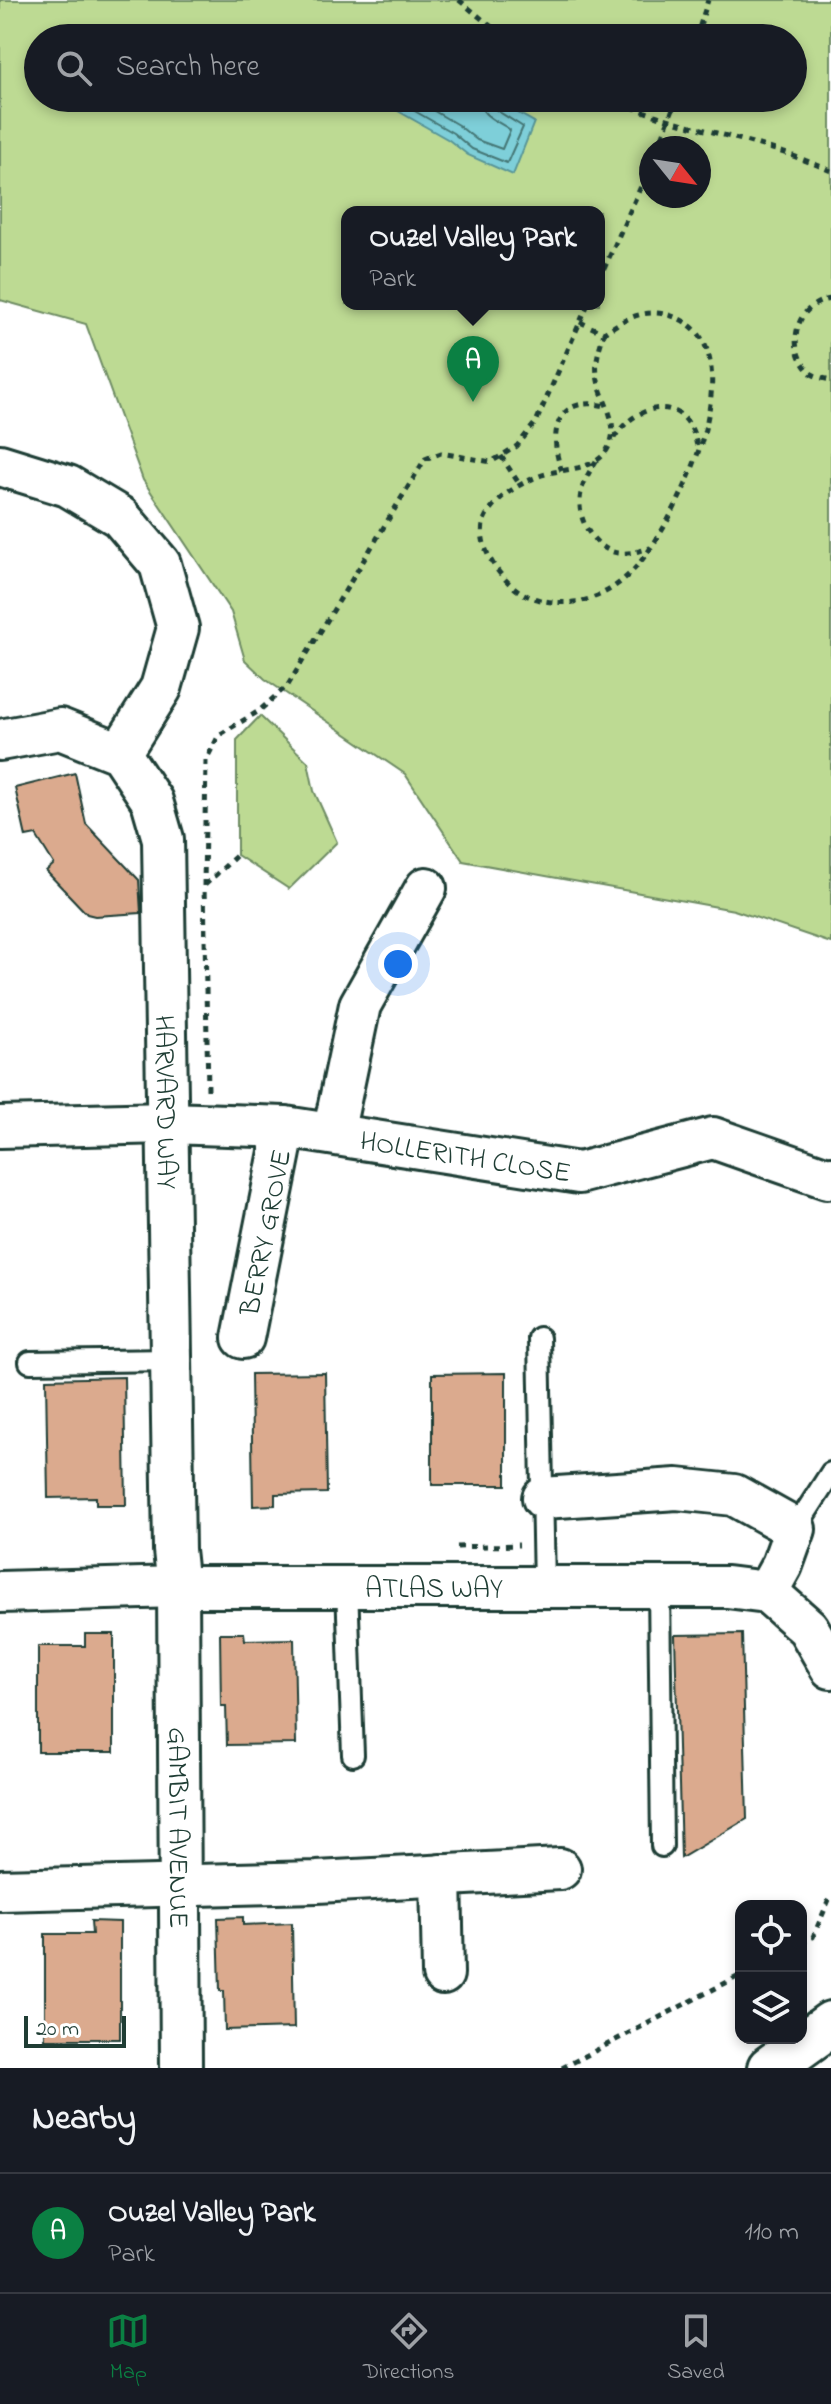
<!DOCTYPE html>
<html lang="en">
<head>
<meta charset="utf-8">
<style>
  :root { --surface:#171b24; --page:#242831; --text:#f1f3f6; --muted:#9ea1a6; --line:#363941; --accent:#0b8043 }
  body { margin:0; font-family:"Indie Flower",sans-serif; background:var(--page); color:var(--text) }
  .controls { position:absolute; right:24px; bottom:24px; display:grid; overflow:hidden; border-radius:16px; box-shadow:0 4px 12px #0003 }
  .controls button { width:72px; height:72px; display:grid; place-items:center; padding:0; border:0; border-bottom:2px solid var(--line); background:var(--surface); color:var(--text); font:40px sans-serif }
  .compass { position:absolute; left:639px; top:136px; width:72px; height:72px; border-radius:50%; background:var(--surface); box-shadow:0 4px 12px #0003; rotate:120deg }
  .scale { position:absolute; left:24px; bottom:20px; width:102px; box-sizing:border-box; padding-left:8px; border:4px solid #1f3d34; border-top:0; font-size:22px; line-height:28px; white-space:nowrap; color:#1f3d34; -webkit-text-stroke:6px #fff; paint-order:stroke }
  .you { position:absolute; left:398px; top:964px; width:28px; height:28px; margin:-20px; border:6px solid #fff; border-radius:50%; background:#1a73e8; box-shadow:0 0 0 12px #1a73e833 }
  .badge { display:grid; place-items:center; width:52px; height:52px; border-radius:50%; background:var(--accent); color:#fff; font-size:26px; font-weight:700 }
  .pin { position:absolute; translate:-50% -66px; filter:drop-shadow(0 2px 4px #0008) }
  .pin::after { content:''; position:absolute; top:42px; width:28px; height:24px; background:inherit; clip-path:polygon(0 0,100% 0,50% 100%) }
  .popup { position:absolute; left:341px; top:206px; width:264px; height:104px; box-sizing:border-box; display:grid; place-content:center; border-radius:16px; background:var(--surface); filter:drop-shadow(0 2px 6px #0005); font-size:26px; white-space:nowrap; color:var(--muted) }
  .popup b { font-size:30px; color:var(--text) }
  .popup::after { content:''; position:absolute; left:50%; top:100%; margin-left:-16px; border:16px solid transparent; border-top-color:var(--surface) }
  .list { margin:0; padding:0; list-style:none }
  h2 { display:flex; justify-content:space-between; align-items:center; height:104px; margin:0; padding:0 32px; font-size:34px }
  h2 small { font-size:26px; font-weight:400; color:var(--muted) }
  .list li { display:grid; grid-template-columns:52px 1fr auto; gap:24px; align-items:center; box-sizing:border-box; height:120px; padding:0 32px; border-top:2px solid var(--line) }
  .list b { display:block; font-size:30px; white-space:nowrap }
  .list p { margin:0; font-size:26px; white-space:nowrap; color:var(--muted) }
  .list em { font-size:26px; font-style:normal; color:var(--muted) }
  .icon { flex:none; width:44px; height:44px; fill:none; stroke:currentColor; stroke-width:2; stroke-linecap:round; stroke-linejoin:round }
  .map { position:relative; flex:none; width:831px; height:2068px; overflow:hidden }
  .search { position:absolute; background:var(--surface); box-shadow:0 4px 12px #0003; left:24px; right:24px; top:24px; height:88px; display:flex; align-items:center; gap:20px; box-sizing:border-box; padding:0 28px; border-radius:44px; color:var(--muted); font-size:30px }
  .sheet { height:224px; background:var(--surface) }
  nav { display:flex; justify-content:space-around; align-items:center; box-sizing:border-box; height:112px; border-top:2px solid var(--line); background:var(--surface); font-size:22px; color:var(--muted) }
  nav a { display:grid; justify-items:center; gap:4px }
  nav .on { color:var(--accent) }
  .map>svg:first-child { display:block }
  .green { fill:#bdda93; stroke:#6e8c64; stroke-width:2; fill-rule:evenodd }
  .water { fill:#7ecfd9; stroke:#589597; stroke-width:2 }
  .lines { fill:none; stroke-linecap:round; stroke-linejoin:round }
  .shore { stroke:#457776; stroke-width:2 }
  .building { fill:#dbaa8e; stroke:#1f3d34; stroke-width:2 }
  .lane-casing { stroke:#1f3d34; stroke-width:26 }
  .street-casing { stroke:#1f3d34; stroke-width:46 }
  .secondary-casing { stroke:#1f3d34; stroke-width:50 }
  .path { stroke:#1f3d34; stroke-width:5; stroke-dasharray:6 6; stroke-linecap:butt }
  .lane { stroke:#fff; stroke-width:20 }
  .street { stroke:#fff; stroke-width:40 }
  .secondary { stroke:#fff; stroke-width:44 }
  .labels { text-anchor:middle; stroke-width:6; stroke-linejoin:round; paint-order:stroke }
  .street-label { font-size:28px; fill:#1f3d34; stroke:#fff }
</style>
</head>
<body>
<div class="map">
<svg width="831" height="2068" viewBox="0 0 831 2068">
  <rect width="100%" height="100%" fill="#fff"/>
  <filter id="ink" filterUnits="userSpaceOnUse"><feTurbulence type="fractalNoise" baseFrequency=".0125" numOctaves="2"/><feDisplacementMap in="SourceGraphic" scale="16" xChannelSelector="R" yChannelSelector="G"/><feConvolveMatrix kernelMatrix="1 2 1 2 8 2 1 2 1" color-interpolation-filters="sRGB"/></filter>
  <g filter="url(#ink)">
    <path class="green" d="M0,0H831V943L734,910L463,861L405,774L265,679L245,660L231,612L143,480L86,324L0,300ZM38,38H793V98H38ZM651,148H699V196H651ZM347,212H599V304H347Z
      M260,716L308,762L314,791L337,842L289,889L237,855V740Z"/>
    <path class="water" d="M384,98H491L534,122L513,175L468,155L449,140L384,103Z"/>
    <g class="lines">
      <path class="shore" d="M392,98L453,133L472,149L507,163L523,127L493,108L489,98
        M412,98L458,125L477,140L502,149L510,130C497,120 480,117 479,98"/>
    </g>
    <path class="building" d="M75,773L86,824L139,880L141,913L95,916L87,914L46,871L54,864L36,835L26,837L15,788Z
      M325,1373L327,1493L275,1494V1505L253,1506L251,1374Z
      M506,1373V1485H432V1374Z
      M124,1377L126,1505H96V1497L48,1498L46,1379Z
      M220,1633H244L245,1640L294,1639L296,1744L227,1745L226,1706H221Z
      M85,1634H114V1752H38V1646H85Z
      M742,1634L747,1819L681,1858L675,1635Z
      M243,1917V1925L292,1923L294,2028L225,2030L224,1991H220L218,1918Z
      M91,1921L120,1922V2039H45V1934H92Z"/>
    <g class="lines">
      <defs>
        <path id="lane" d="M539,1338L544,1586
          M30,1362L173,1360
          M795,1529L831,1473
          M659,1586L662,1846
          M347,1587L353,1755"/>
        <g id="street">
          <path d="M0,465L68,486L120,517L160,564L178,628L161,688L120,753"/>
          <path id="s1" d="M0,740L60,729L120,753L152,801L163,839L174,1550L178,1587L181,2068"/>
          <path id="s2" d="M0,1127L168,1123L285,1127L579,1173L713,1138L827,1178L831,1177"/>
          <path d="M333,1134L360,1005L426,888"/>
          <path id="s3" d="M243,1338L285,1127"/>
          <path d="M543,1498L677,1489L734,1495L795,1529L782,1565L767,1592"/>
          <path id="s4" d="M0,1592L178,1587H727L767,1592L808,1628L831,1668"/>
          <path d="M441,1875L443,1974"/>
          <path d="M0,1890L317,1882L560,1869"/>
        </g>
        <path id="secondary" d="M770,2068L831,2024"/>
      </defs>
      <use href="#lane" class="lane-casing"/>
      <use href="#street" class="street-casing"/>
      <use href="#secondary" class="secondary-casing"/>
      <path class="path" d="M459,0L505,38
        M696,38L708,0
        M609,98C681,129 760,139 831,171
        M658,148L677,98
        M599,280L651,164
        M831,299C793,304 785,351 812,374C817,377 826,379 831,380
        M580,322L604,333C627,317 649,306 677,318C761,352 672,539 625,578C613,589 598,597 582,601C566,604 544,603 528,596C504,586 473,546 485,518C494,498 522,482 542,475C566,467 599,472 610,444C620,420 599,398 597,374C595,360 600,346 604,333
        M614,438C638,400 689,394 697,447
        M501,456L520,485
        M596,461C588,474 580,487 580,502C579,524 597,551 619,553C630,554 640,551 650,548
        M562,471C547,433 557,394 605,406
        M205,885L237,855
        M208,1090L204,886L206,760L219,735L259,711L288,685L425,459L441,453L491,462L517,446L536,422L588,304
        M457,1547L519,1545
        M801,1943L813,1937L831,1895
        M562,2068L741,1975"/>
      <use href="#lane" class="lane"/>
      <use href="#street" class="street"/>
      <use href="#secondary" class="secondary"/>
    </g>
  </g>
  <g class="labels">
    <g class="street-label">
      <text dy="10" stroke="none"><textPath href="#s1" startOffset="486">HARVARD WAY</textPath></text>
      <text dy="10" stroke="none"><textPath href="#s2" startOffset="468">HOLLERITH CLOSE</textPath></text>
      <text dy="10" stroke="none"><textPath href="#s3" startOffset="108">BERRY GROVE</textPath></text>
      <text dy="10" stroke="none"><textPath href="#s4" startOffset="434">ATLAS WAY</textPath></text>
      <text dy="10" stroke="none"><textPath href="#s1" startOffset="1212">GAMBIT AVENUE</textPath></text>
    </g>
  </g>
</svg>
<div class="controls">
<button><svg class="icon" aria-label="locate" viewBox="0 0 24 24"><circle cx="12" cy="12" r="6"/><path d="M12 2v4M12 18v4M2 12h4M18 12h4"/></svg></button>
<button><svg class="icon" aria-label="layers" viewBox="0 0 24 24"><path d="M12 4l9 5-9 5-9-5zM3 14l9 5 9-5"/></svg></button>
</div>
<svg class="compass" viewBox="-18 -18 36 36"><path d="M0-13l5 13h-10z" fill="#e53935"/><path d="M0 13l5-13h-10z" fill="#9ea1a6"/></svg>
<div class="scale">20 m</div>
<div class="you"></div>
<div class="pin badge" style="left:473px;top:402px">A</div>
<div class="popup"><b>Ouzel Valley Park</b>Park</div>
<div class="search"><svg class="icon" aria-label="search" viewBox="0 0 24 24"><circle cx="10" cy="10" r="6"/><path d="M15 15l6 6"/></svg>Search here</div>
</div>
<section class="sheet">
<h2>Nearby<small></small></h2>
<ul class="list">
<li><span class="badge">A</span><div><b>Ouzel Valley Park</b><p>Park</p></div><em>110 m</em></li>
</ul>
</section>
<nav>
<a class="on"><svg class="icon" aria-label="map" viewBox="0 0 24 24"><path d="M3 6l6-2 6 2 6-2v14l-6 2-6-2-6 2zM9 4v14M15 6v14"/></svg>Map</a>
<a><svg class="icon" aria-label="directions" viewBox="0 0 24 24"><path d="M12 3l9 9-9 9-9-9zM9 14v-3h6M13 9l2 2-2 2"/></svg>Directions</a>
<a><svg class="icon" aria-label="saved" viewBox="0 0 24 24"><path d="M7 4h10v16l-5-4-5 4z"/></svg>Saved</a>
</nav>
</body>
</html>
